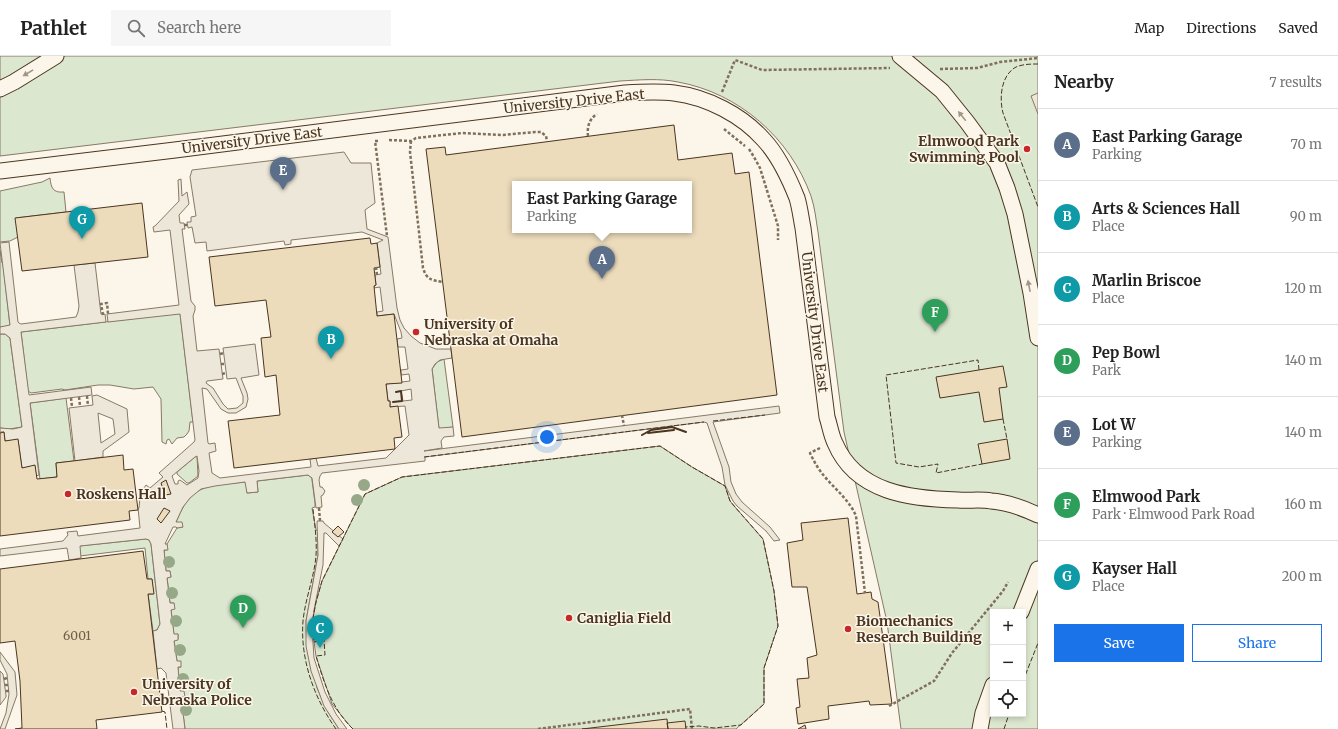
<!DOCTYPE html>
<html lang="en">
<head>
<meta charset="utf-8">
<style>
  :root { --surface:#fff; --page:#f6f6f6; --text:#222; --muted:#767676; --line:#e0e0e0; --accent:#1a73e8 }
  body { margin:0; font-family:Merriweather,serif; background:var(--page); color:var(--text) }
  .controls { position:absolute; right:12px; bottom:12px; display:grid; overflow:hidden; border-radius:0px; box-shadow:0 2px 6px #0003 }
  .controls button { width:36px; height:36px; display:grid; place-items:center; padding:0; border:0; border-bottom:1px solid var(--line); background:var(--surface); color:var(--text); font:20px sans-serif }
  .you { position:absolute; left:547px; top:381px; width:14px; height:14px; margin:-10px; border:3px solid #fff; border-radius:50%; background:#1a73e8; box-shadow:0 0 0 6px #1a73e833 }
  .badge { display:grid; place-items:center; width:26px; height:26px; border-radius:50%; background:var(--accent); color:#fff; font-size:13px; font-weight:700 }
  .pin { position:absolute; translate:-50% -33px; filter:drop-shadow(0 1px 2px #0008) }
  .pin::after { content:''; position:absolute; top:21px; width:14px; height:12px; background:inherit; clip-path:polygon(0 0,100% 0,50% 100%) }
  .popup { position:absolute; left:512px; top:125px; width:180px; height:52px; box-sizing:border-box; display:grid; place-content:center; border-radius:0px; background:var(--surface); filter:drop-shadow(0 1px 3px #0005); font-size:13px; white-space:nowrap; color:var(--muted) }
  .popup b { font-size:15px; color:var(--text) }
  .popup::after { content:''; position:absolute; left:50%; top:100%; margin-left:-8px; border:8px solid transparent; border-top-color:var(--surface) }
  .list { margin:0; padding:0; list-style:none }
  h2 { display:flex; justify-content:space-between; align-items:center; height:52px; margin:0; padding:0 16px; font-size:17px }
  h2 small { font-size:13px; font-weight:400; color:var(--muted) }
  .list li { display:grid; grid-template-columns:26px 1fr auto; gap:12px; align-items:center; box-sizing:border-box; height:72px; padding:0 16px; border-top:1px solid var(--line) }
  .list b { display:block; font-size:15px; white-space:nowrap }
  .list p { margin:0; font-size:13px; white-space:nowrap; color:var(--muted) }
  .list em { font-size:13px; font-style:normal; color:var(--muted) }
  .actions { display:flex; gap:8px; padding:12px 16px }
  .actions a { flex:1; padding:9px 0; border:1px solid var(--accent); border-radius:0px; text-align:center; font-size:14px; color:var(--accent) }
  .actions .main { background:var(--accent); color:#fff }
  .icon { flex:none; width:22px; height:22px; fill:none; stroke:currentColor; stroke-width:2; stroke-linecap:round; stroke-linejoin:round }
  .map { position:relative; flex:none; width:1038px; height:673px; overflow:hidden }
  header { display:flex; align-items:center; gap:24px; box-sizing:border-box; height:56px; padding:0 20px; background:var(--surface); border-bottom:1px solid var(--line) }
  header strong { font-size:19px }
  nav { display:flex; gap:22px; margin-inline-start:auto; font-size:14px }
  .search { width:280px; height:36px; background:var(--page); display:flex; align-items:center; gap:10px; box-sizing:border-box; padding:0 14px; border-radius:0px; color:var(--muted); font-size:15px }
  main { display:flex }
  aside { flex:1; background:var(--surface) }
  .map>svg:first-child { display:block }
  .green { fill:#dce7d0; stroke:#887966; fill-rule:evenodd }
  .parking { fill:#ede7d9; stroke:#887966; fill-rule:evenodd }
  .building { fill:#ecdcbc; stroke:#4a3520; fill-rule:evenodd }
  .lines { fill:none; stroke-linecap:round; stroke-linejoin:round }
  .minor-casing { stroke:#4a3520; stroke-width:17 }
  .path { stroke:#7f6f5c; stroke-width:2.5; stroke-dasharray:3 2; stroke-linecap:butt }
  .minor { stroke:#fbf6e9; stroke-width:15 }
  .fence { stroke:#4a3520; stroke-width:1; stroke-dasharray:5 2; stroke-linecap:butt }
  .wall { stroke:#4a3520; stroke-width:2 }
  .tree { fill:#96a887 }
  .oneway { fill:#a29684 }
  .poi-dot { fill:#c62828; stroke:#fbf6e9; stroke-width:1.5 }
  .labels { text-anchor:middle; stroke-width:3; stroke-linejoin:round; paint-order:stroke }
  .number-label { font-size:12px; fill:#725f47 }
  .street-label { font-size:14px; fill:#4a3520; stroke:#fbf6e9 }
  .poi-label { font-size:14px; font-weight:bold; fill:#4a3520; stroke:#fbf6e9; text-anchor:start }
</style>
</head>
<body>
<header>
<strong>Pathlet</strong>
<div class="search"><svg class="icon" aria-label="search" viewBox="0 0 24 24"><circle cx="10" cy="10" r="6"/><path d="M15 15l6 6"/></svg>Search here</div>
<nav><a>Map</a><a>Directions</a><a>Saved</a></nav>
</header>
<main>
<div class="map">
<svg width="1038" height="673" viewBox="0 0 1038 673">
  <rect width="100%" height="100%" fill="#fbf6e9"/>
  <path class="green" d="M0,0H1038V673H901L887,566L844,376L818,176C816,164 815,152 811,140C790,82 739,37 678,26C659,22 639,24 620,25L0,100ZM993,556H1023V658H993Z
    M50,122C51,132 53,137 64,136L66,156L16,162L18,181L10,185L0,186V135L42,126Z
    M0,194L2,207L3,208L10,270L0,271Z
    M180,257L193,366H190L189,375L187,378L184,381L177,382L172,388L169,383L167,384L166,388L162,386L161,343L153,331L134,333L110,329H98L65,334L62,333L31,337L28,335L21,276Z
    M0,278H5L10,282L22,371L9,373L0,372Z
    M444,303L453,371L439,373L432,313L437,306Z
    M66,342L74,405L56,407L57,421L40,423L30,347Z
    M660,390L692,411L725,430L730,445L735,451L763,483L774,535L778,570L764,612V648L736,673H353L350,670L332,648L316,600L314,586L313,562L316,546L322,525L365,438L402,421Z
    M197,400L198,420L189,427H187L177,418V416L195,401Z
    M308,419L312,422V424L315,447V451L312,452L316,474L318,475V499L306,565L317,632L328,656L339,673H185L181,641H185L180,636L178,611H181L177,605L174,584L178,583V578L174,579L171,553H174V547H170L167,521H171L170,515H166L164,494H167V488L177,472L183,471L176,466C180,458 183,449 190,442C202,427 228,428 246,426L247,437L258,436L257,425Z
    M146,483L149,484L151,488L160,568L157,574L153,575L148,538H153L152,523H148L145,492L80,500L79,490Z"/>
  <path class="parking" d="M1038,37V58L1031,40Z
    M344,96L351,107H371L375,147L365,154L367,173L388,181L397,252L400,264L404,272L411,280L420,287L436,293H451L452,302L440,304L435,308L432,313L439,372L453,371L454,380L444,381L441,385L442,392L424,395L779,350L780,357L713,366L729,411L731,426L736,438L742,446L770,471L780,484L774,485L766,475L737,450L733,445L725,429L722,411L707,367L704,366L425,401V405L322,417L320,420L319,424L320,431H322L325,435L323,439L321,440L322,451L316,452L312,422L308,419L257,425L258,436L247,437L245,426L215,430L201,433L190,442L183,451L176,466H182L183,471L177,472L176,471H173L165,488H167L168,494H164L166,515H170L171,521L167,522L170,547H174L175,553L171,554L174,578H178V584L174,585L177,605H181V611H178L180,635H184L185,641H181L185,673H173L166,617L161,612L157,613L153,575L157,574L160,568L151,488L149,484L146,483L80,490L81,502L69,504L67,492L0,500V493L63,485L68,479L67,476L77,475L78,480L140,472L138,452H139L140,441L144,432L146,429L150,432L163,421L159,417L194,386L195,384L180,258L108,266L107,258L179,249L170,174L154,176L153,171L155,170L179,145L178,124L181,123L182,140L187,136L189,148L179,159L180,167H184L185,173H182L191,245L195,250V254L193,260L197,295L219,293L223,323L207,325L206,327L213,332L223,348L228,353L237,352L243,347V340L236,322L227,323L223,292L255,288L259,319L241,322L247,337L248,343L246,351L236,357H228L221,353L207,333L202,332L208,387L209,388L215,387L216,395L209,397L212,417L220,422L311,411L310,403L316,402L318,410L386,402L409,379L405,350L390,351V345H388L386,328L410,325L409,318L401,319V314L408,313L405,291H398L397,283L402,282L401,276L394,258L377,260V256L383,255L380,231L374,232V230L376,229L375,219L381,218L377,187L383,184L362,176L291,184V188L285,189L284,185L207,195L206,186L195,187L192,171L188,172L187,166H191V161L196,160L190,121L192,114ZM411,333L412,344L403,345L401,335ZM197,400L199,415L198,422L187,429L180,424L178,425V428H175L172,420L195,401Z
    M9,186L18,266L19,267L21,268L76,261L78,256L79,250L74,209L95,207L101,258H105L106,266L21,276L29,339L91,331L92,339L30,347L39,419L36,420L35,410L22,412L18,384L5,385L4,376H0V372L13,373L22,371L10,282L5,278H0V271L10,269L0,187Z
    M97,339L127,353L129,376L103,395V401L75,405L69,352L93,349L92,340ZM98,357L113,363L115,378L101,387Z
    M317,465H323L324,467L343,483L339,490L326,477H324L323,509L314,554L312,571L314,602L325,636L336,658L347,673H339L324,650L311,615L306,590V565L318,499Z
    M0,596L15,616L17,639L5,673H0L6,657L9,638L7,618L0,604Z
    M0,615L3,618L6,639V641L0,649Z"/>
  <path class="building" d="M674,69L678,104L732,97L735,118L749,116L777,339L462,381L426,93L445,91L446,99ZM515,128H689V174H515Z
    M142,147L148,201L22,215L15,162Z
    M370,182L371,188L377,187L380,211L374,212L376,229L374,230L377,260L394,258L402,327L386,328L388,345H390V351L398,350L402,381L394,382L395,393L234,412L228,365L280,359L276,319L265,321L261,282L271,281L266,244L215,250L209,201Z
    M1003,310L1007,331L999,332L1003,363L984,366L979,336L940,342L936,321Z
    M4,376L5,385L18,383L22,412L35,409L37,423L57,421L56,407L123,399L124,414L133,413L138,454L129,455L130,464L0,480V377Z
    M1007,383L1010,403L982,408L978,388Z
    M166,424L171,438L165,439L161,427Z
    M164,452L170,455L161,467L157,463Z
    M848,462L857,538L871,536L872,543L878,546L892,648L870,649L869,645L828,650L829,663L798,668L796,652L800,651L797,623L809,622L807,602L817,599L807,531H792L787,487L803,484L801,467Z
    M338,470L344,476L338,481L332,476Z
    M143,495L147,523H152L154,538H148L162,656L96,664L97,673H15L22,672L20,625L15,585L0,587V513Z
    M667,663L668,673H582Z
    M685,665L686,673H668L667,667Z
    M805,669L806,673H798Z"/>
  <g class="lines">
    <defs>
      <path id="minor" d="M900,0L942,35L967,66L997,107L1007,132L1015,158L1031,237L1038,282
        M0,33L14,26L56,0
        M0,115L175,94L625,37C641,36 658,35 674,37C707,41 742,59 764,84C779,100 789,122 797,142C800,152 801,162 803,172L827,361C830,370 831,379 835,387C856,437 911,443 958,444C969,445 980,443 991,445C1007,446 1023,452 1038,459
        M1021,556L1038,513
        M980,673L983,657L993,629"/>
    </defs>
    <use href="#minor" class="minor-casing"/>
    <path class="path" d="M940,13L977,12L1000,6L1038,2
      M722,36L735,4L762,14L890,12
      M724,73L745,90
      M588,80C587,71 589,63 597,58
      M389,84L411,85L416,82L462,77L503,79L535,76H541L546,80L547,85
      M378,85H375L387,180
      M411,85L410,96L423,212C427,224 431,224 443,226
      M749,93L754,101L760,112L774,157L778,170V184
      M184,169H188
      M376,211L377,219
      M103,259L101,248L107,247L108,258
      M220,298L224,297
      M221,308H225
      M222,318L226,317
      M87,340L88,350
      M79,341L80,350
      M71,342L72,351
      M622,359L624,370
      M820,392L810,397C814,406 819,414 825,421C836,434 850,445 856,460L865,537
      M319,452L320,465
      M4,623L7,622
      M5,629H8
      M6,635H9
      M889,650L934,625L952,597L1003,535L1008,526
      M538,673L690,653L692,673"/>
    <use href="#minor" class="minor"/>
    <path class="fence" d="M1038,8C1031,8 1023,8 1016,11C1001,19 999,42 1003,57L1038,151
      M979,314L978,304L886,319L896,407L919,411L938,408L936,417L982,408
      M1003,363L1007,383
      M713,365L765,359
      M424,401L704,366
      M313,453C315,472 318,490 315,508C312,527 305,545 303,565C300,603 314,642 336,673
      M1023,625L1038,587
      M162,655L165,656L167,673
      M353,673C332,653 324,627 316,600L325,599L324,584L314,586L313,562L316,546L322,525L365,438L402,421L660,390L692,411L725,430L730,445L735,451L763,483L774,535L778,570L764,612V648L741,669L714,672L699,670L685,671
      M1004,673L1009,658"/>
    <path class="wall" d="M393,346L402,345L401,335L396,336
      M648,377L674,374
      M642,379L651,374L672,371L686,376"/>
  </g>
  <g class="tree">
    <circle cx="364" cy="429" r="6"/>
    <circle cx="357" cy="444" r="6"/>
    <circle cx="169" cy="506" r="6"/>
    <circle cx="172" cy="537" r="6"/>
    <circle cx="176" cy="565" r="6"/>
    <circle cx="180" cy="594" r="6"/>
    <circle cx="183" cy="623" r="6"/>
    <circle cx="186" cy="654" r="6"/>
  </g>
  <defs><path id="oneway-solid" d="M-6-.8H1V-3.2L6.5 0L1 3.2V.8H-6Z"/></defs>
  <g class="oneway">
    <use href="#oneway-solid" transform="translate(28 17) rotate(149)"/>
    <use href="#oneway-solid" transform="translate(962 60) rotate(-129)"/>
    <use href="#oneway-solid" transform="translate(1029 230) rotate(-101)"/>
  </g>
  <g class="poi-dot">
    <circle cx="1027" cy="93" r="4"/>
    <circle cx="416" cy="276" r="4"/>
    <circle cx="68" cy="438" r="4"/>
    <circle cx="569" cy="562" r="4"/>
    <circle cx="848" cy="573" r="4"/>
    <circle cx="134" cy="636" r="4"/>
  </g>
  <g class="labels">
    <g class="number-label">
      <text x="77" y="584">6001</text>
    </g>
    <g class="street-label">
      <text transform="translate(574 45) rotate(-6)" y="5">University Drive East</text>
      <text transform="translate(252 84) rotate(-7)" y="5">University Drive East</text>
      <text transform="translate(815 266) rotate(83)" y="5">University Drive East</text>
    </g>
    <g class="poi-label">
      <text x="1019" y="90" text-anchor="end">Elmwood Park<tspan x="1019" dy="16">Swimming Pool</tspan></text>
      <text x="424" y="273">University of<tspan x="424" dy="16">Nebraska at Omaha</tspan></text>
      <text x="76" y="443">Roskens Hall</text>
      <text x="577" y="567">Caniglia Field</text>
      <text x="856" y="570">Biomechanics<tspan x="856" dy="16">Research Building</tspan></text>
      <text x="142" y="633">University of<tspan x="142" dy="16">Nebraska Police</tspan></text>
    </g>
  </g>
</svg>
<div class="controls">
<button>+</button>
<button>−</button>
<button><svg class="icon" aria-label="locate" viewBox="0 0 24 24"><circle cx="12" cy="12" r="6"/><path d="M12 2v4M12 18v4M2 12h4M18 12h4"/></svg></button>
</div>
<div class="you"></div>
<div class="pin badge" style="left:602px;top:223px;background:#5c6f8a">A</div>
<div class="popup"><b>East Parking Garage</b>Parking</div>
<div class="pin badge" style="left:331px;top:303px;background:#0f9aa8">B</div>
<div class="pin badge" style="left:320px;top:592px;background:#0f9aa8">C</div>
<div class="pin badge" style="left:243px;top:572px;background:#2e9e5b">D</div>
<div class="pin badge" style="left:283px;top:134px;background:#5c6f8a">E</div>
<div class="pin badge" style="left:935px;top:276px;background:#2e9e5b">F</div>
<div class="pin badge" style="left:82px;top:183px;background:#0f9aa8">G</div>
</div>
<aside>
<h2>Nearby<small>7 results</small></h2>
<ul class="list">
<li><span class="badge" style="background:#5c6f8a">A</span><div><b>East Parking Garage</b><p>Parking</p></div><em>70 m</em></li>
<li><span class="badge" style="background:#0f9aa8">B</span><div><b>Arts &amp; Sciences Hall</b><p>Place</p></div><em>90 m</em></li>
<li><span class="badge" style="background:#0f9aa8">C</span><div><b>Marlin Briscoe</b><p>Place</p></div><em>120 m</em></li>
<li><span class="badge" style="background:#2e9e5b">D</span><div><b>Pep Bowl</b><p>Park</p></div><em>140 m</em></li>
<li><span class="badge" style="background:#5c6f8a">E</span><div><b>Lot W</b><p>Parking</p></div><em>140 m</em></li>
<li><span class="badge" style="background:#2e9e5b">F</span><div><b>Elmwood Park</b><p>Park · Elmwood Park Road</p></div><em>160 m</em></li>
<li><span class="badge" style="background:#0f9aa8">G</span><div><b>Kayser Hall</b><p>Place</p></div><em>200 m</em></li>
</ul>
<div class="actions"><a class="main">Save</a><a>Share</a></div>
</aside>
</main>
</body>
</html>
